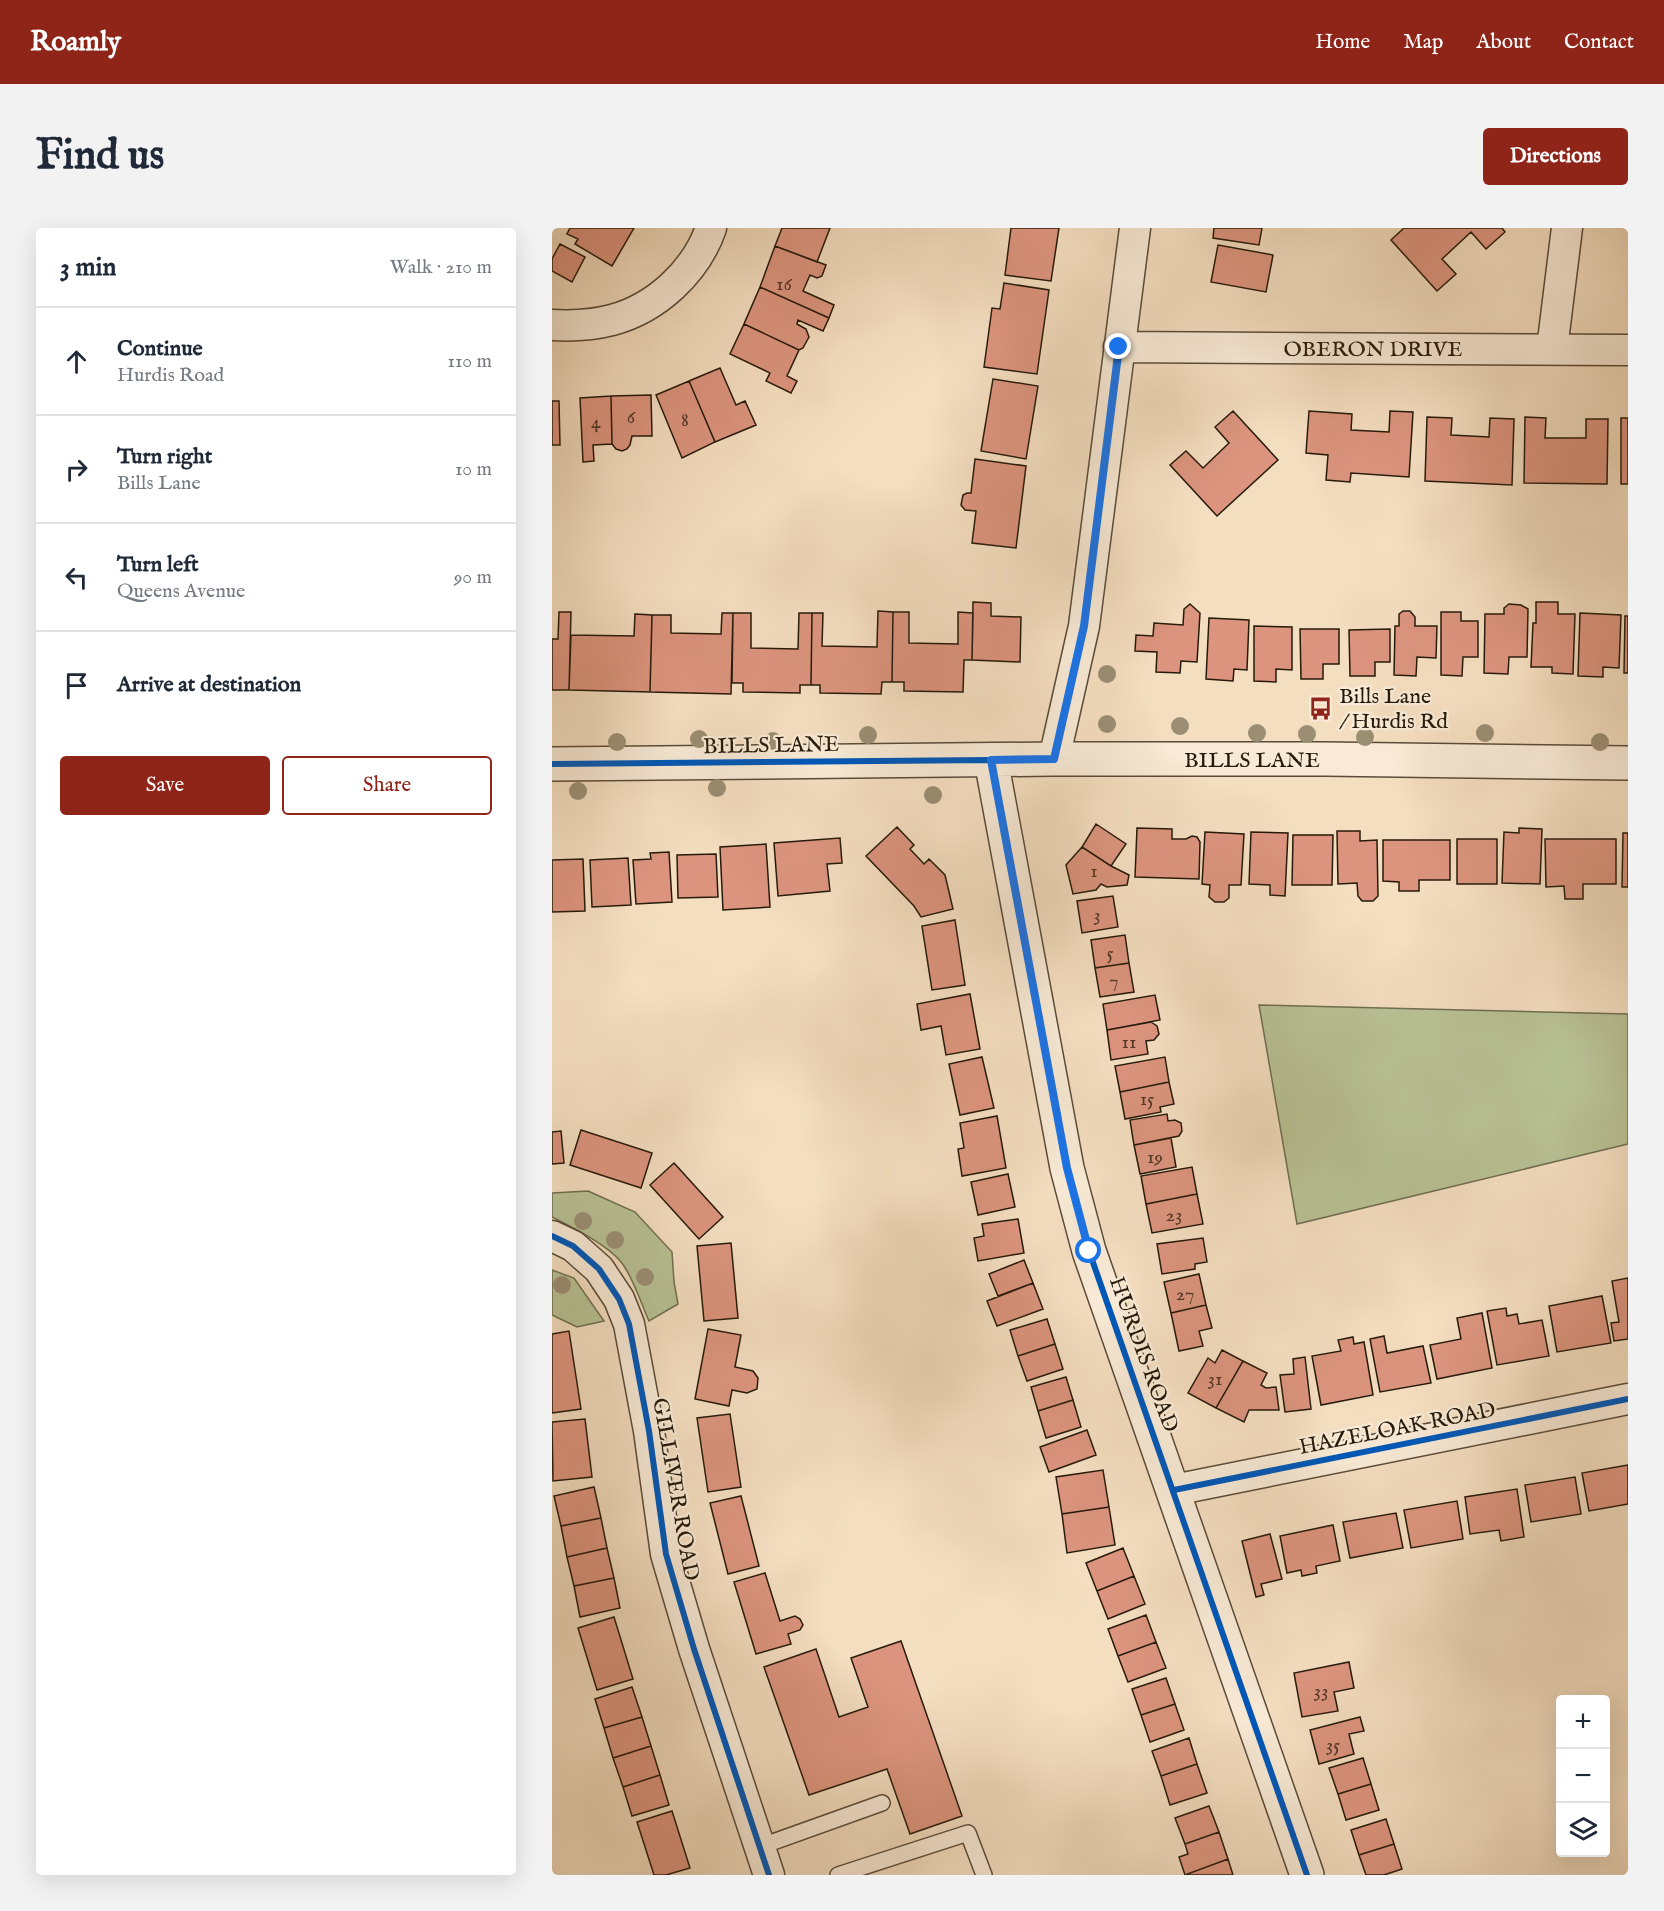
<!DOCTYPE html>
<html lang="en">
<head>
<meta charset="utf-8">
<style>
  :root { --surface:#fff; --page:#f2f2f3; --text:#1f2937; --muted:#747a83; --line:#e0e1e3; --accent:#8f2418 }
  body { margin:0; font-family:"IM FELL English",serif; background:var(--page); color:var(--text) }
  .controls { position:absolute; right:18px; bottom:18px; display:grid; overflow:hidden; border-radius:6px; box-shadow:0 6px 24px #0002 }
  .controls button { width:54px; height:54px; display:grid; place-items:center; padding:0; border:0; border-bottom:2px solid var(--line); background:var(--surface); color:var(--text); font:30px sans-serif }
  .stop { position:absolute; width:18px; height:18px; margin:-14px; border:4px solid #1a73e8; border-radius:50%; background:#fff }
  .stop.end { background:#1a73e8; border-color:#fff; box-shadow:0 2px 6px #0008 }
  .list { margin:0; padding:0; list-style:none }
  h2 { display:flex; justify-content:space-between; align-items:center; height:78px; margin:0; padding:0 24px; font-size:26px }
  h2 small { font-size:20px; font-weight:400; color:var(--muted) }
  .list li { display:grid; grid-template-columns:39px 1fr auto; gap:18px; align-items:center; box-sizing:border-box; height:108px; padding:0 24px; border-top:2px solid var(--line) }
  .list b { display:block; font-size:22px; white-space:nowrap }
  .list p { margin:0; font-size:20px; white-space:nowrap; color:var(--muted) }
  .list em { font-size:20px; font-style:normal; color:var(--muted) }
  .actions { display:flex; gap:12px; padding:18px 24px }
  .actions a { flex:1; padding:14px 0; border:2px solid var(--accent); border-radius:6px; text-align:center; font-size:21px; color:var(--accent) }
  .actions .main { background:var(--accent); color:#fff }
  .icon { flex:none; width:33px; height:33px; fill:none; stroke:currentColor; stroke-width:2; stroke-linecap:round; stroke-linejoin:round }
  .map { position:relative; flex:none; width:1076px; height:1647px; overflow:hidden; border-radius:6px }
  header { display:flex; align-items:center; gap:36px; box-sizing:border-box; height:84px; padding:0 30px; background:var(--accent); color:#fff }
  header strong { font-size:28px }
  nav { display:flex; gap:33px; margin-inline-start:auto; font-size:21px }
  .intro { display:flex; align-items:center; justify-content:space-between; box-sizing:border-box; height:144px; padding:0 36px }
  h1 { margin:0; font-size:42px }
  .button { padding:15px 27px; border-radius:6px; background:var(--accent); color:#fff; font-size:21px; font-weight:700 }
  main { display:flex; gap:36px; padding:0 36px }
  aside { flex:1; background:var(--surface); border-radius:6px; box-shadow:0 6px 24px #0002 }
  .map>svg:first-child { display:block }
  .green { fill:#b8c295; stroke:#6f6e50; stroke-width:1.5 }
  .building { fill:#dc947e; stroke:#261a0a; stroke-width:1.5 }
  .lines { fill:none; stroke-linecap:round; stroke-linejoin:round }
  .service-casing { stroke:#5a4b38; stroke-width:18 }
  .minor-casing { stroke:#5a4b38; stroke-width:33 }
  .tertiary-casing { stroke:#5a4b38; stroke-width:36 }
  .service { stroke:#f8ead6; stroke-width:15 }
  .minor { stroke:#f8ead6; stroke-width:30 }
  .tertiary { stroke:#f8ead6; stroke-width:33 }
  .cycleway-casing { stroke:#f8ead6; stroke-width:10 }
  .cycleway { stroke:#0057b8; stroke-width:6 }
  .tree { fill:#9b8e73 }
  .route { stroke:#1a73e8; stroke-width:8 }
  .labels { text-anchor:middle; stroke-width:4.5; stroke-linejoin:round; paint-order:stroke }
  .number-label { font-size:20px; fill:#543827 }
  .street-label { font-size:22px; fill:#261a0a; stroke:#f8ead6 }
  .poi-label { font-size:22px; fill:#261a0a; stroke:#f8ead6; text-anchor:start }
</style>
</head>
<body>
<header>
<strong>Roamly</strong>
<nav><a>Home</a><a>Map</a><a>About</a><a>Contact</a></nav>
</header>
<div class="intro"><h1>Find us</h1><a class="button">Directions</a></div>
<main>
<aside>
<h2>3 min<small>Walk · 210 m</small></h2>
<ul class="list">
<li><svg class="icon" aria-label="ahead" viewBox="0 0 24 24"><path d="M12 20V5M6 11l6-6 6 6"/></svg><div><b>Continue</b><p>Hurdis Road</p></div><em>110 m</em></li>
<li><svg class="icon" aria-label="right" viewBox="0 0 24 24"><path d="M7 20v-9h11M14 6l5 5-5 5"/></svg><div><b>Turn right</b><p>Bills Lane</p></div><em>10 m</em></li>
<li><svg class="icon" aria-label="left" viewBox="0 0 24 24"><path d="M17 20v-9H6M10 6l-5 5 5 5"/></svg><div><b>Turn left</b><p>Queens Avenue</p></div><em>90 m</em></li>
<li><svg class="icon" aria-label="arrive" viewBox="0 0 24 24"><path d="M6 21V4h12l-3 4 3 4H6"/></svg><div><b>Arrive at destination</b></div></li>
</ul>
<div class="actions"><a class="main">Save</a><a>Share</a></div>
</aside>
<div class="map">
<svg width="1076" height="1647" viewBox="0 0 1076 1647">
  <rect width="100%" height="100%" fill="#f4dec0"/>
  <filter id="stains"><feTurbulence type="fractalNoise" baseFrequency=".00333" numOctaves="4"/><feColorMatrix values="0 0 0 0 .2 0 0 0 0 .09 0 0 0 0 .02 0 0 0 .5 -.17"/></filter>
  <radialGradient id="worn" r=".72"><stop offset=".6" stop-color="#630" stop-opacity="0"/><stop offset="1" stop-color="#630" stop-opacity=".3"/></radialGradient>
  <path class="green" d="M707,777L1076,786V916L745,996Z
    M36,963L83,984L120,1024L122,1054L126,1076L97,1093C89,1075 83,1055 72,1038C60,1019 20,999 0,989V965Z
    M0,1042L22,1050L52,1093L25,1099L0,1087Z"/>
  <path class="building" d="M18,0H82L60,38L23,16L26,11L15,6Z
    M230,0H278L265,34L223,18Z
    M459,0H507L499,53L453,47Z
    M662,0H710L707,17L661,10Z
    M852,0H950L953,4L934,21L919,4L890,31L904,46L885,63L839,12Z
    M8,16L33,29L20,54L0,43V31Z
    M666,17L721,27L714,64L659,54Z
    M223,18L274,37L270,48L265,50L258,47L251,63L282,77L277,90L208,59Z
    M452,55L497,62L485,146L432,139L440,80L448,81Z
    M208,59L277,90L271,103L246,92L245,96L254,101L257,109L251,120L247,122L192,96Z
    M192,96L247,122L235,148L245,153L239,165L214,153L218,145L178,126Z
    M168,140L184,177L193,173L204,197L163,214L137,153Z
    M441,151L486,158L474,231L429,223Z
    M137,153L163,214L130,230L104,167Z
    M99,167L100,208H80L78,217L75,221L70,223L64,221L60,216L59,168Z
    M59,168L60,216L41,217L42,233L31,234L28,170Z
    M0,173H7L8,217H0Z
    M681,183L726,232L665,288L618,237L634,223L651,240L677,215L663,199Z
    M757,183L800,186L799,202L837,204L838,183L861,184L857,249L799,245L798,254L774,252L776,227L754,225Z
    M875,189L900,190L899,207L937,209L938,190L962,191L960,257L873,253Z
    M973,189L994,190L993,210H1034V191H1056L1055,256L972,255Z
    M1069,190H1076V256H1069Z
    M423,231L474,238L464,320L420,315L424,283L413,282L409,277L411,267L415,265H419Z
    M421,374L439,375V388L469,389L468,434L420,432Z
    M984,374H1006V386H1023L1021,446L1000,445V439H979L981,395H984Z
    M638,376L648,385L645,434L629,433L628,445L604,444L605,424L583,423L584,407L601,408L602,395L631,397L632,381Z
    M957,376L969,377L976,381L975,429H957L956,446L932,445L933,386H952V380Z
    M326,383L341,384L340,454H330L329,466L268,465V457H259L260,385H271L270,418L325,419Z
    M851,383H858L863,389V398H885L884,430L865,429L864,448L842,447L843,398H847V386Z
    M7,384H19L17,462H0V411H6Z
    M341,384H357V415L406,416V384L421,385L420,432H412L411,464L352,463V454H340Z
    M889,384H909V393H926V429H911L910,448L889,447Z
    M170,385H181L179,466L98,464L100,387H119V405L169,406Z
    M181,385H199V420L246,421L247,385H260L259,457H248V465L191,464V455H180Z
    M1028,385L1069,387L1067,440L1051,439V449L1026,448Z
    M83,386L100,387L98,464L17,462L19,407L82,408Z
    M1073,388H1076V445H1072Z
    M657,390L697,392L695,442L682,441L681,453L654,451Z
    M702,398L740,399V442L724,441V454L702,453Z
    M748,401H787V436H771V451H749Z
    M838,401V434H823V448H798L797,402Z
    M544,596L574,616L559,638L530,619Z
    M345,599L362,617L358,621L372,636L377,631L393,647L401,681L369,689L362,678L314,628Z
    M585,600L620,601V611H634L640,608L645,609L648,614L647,651L583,649Z
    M967,600L990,601L988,656L950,655L952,604L967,605Z
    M785,603H808V613L825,612L826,668L821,673H810L806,668L805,655L786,656Z
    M653,604L692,606L689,657H677V670L672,674H663L657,669L658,657L650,656Z
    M699,604L736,605L733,668L718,667V657L697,656Z
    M1071,605H1076V659H1070Z
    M741,607H781L780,657H740Z
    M288,610L290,635L275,636L278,663L226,668L222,615Z
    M905,611H945V656H905Z
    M993,611H1064V656H1031V671H1013L1012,658L994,659Z
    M831,612H898V652H867V663H847V654L831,653Z
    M214,616L218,679L171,682L168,619Z
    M530,619L559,638L577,647L575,657L555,659L549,656L544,662L521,666L514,637Z
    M117,624L120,674L84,676L81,632L99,631L98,625Z
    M164,626L166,669L126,670L125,627Z
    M76,630L79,677L40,679L38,632Z
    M31,631L33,683L0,684V632Z
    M561,668L566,699L530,705L525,673Z
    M403,692L413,757L380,762L370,698Z
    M573,707L577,735L543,740L539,712Z
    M577,735L582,764L548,769L543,740Z
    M418,766L428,821L394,827L389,798L369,802L365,776Z
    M603,767L608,792L555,802L551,776Z
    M599,794L605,798L607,806L602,812L594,813L596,826L559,832L555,802Z
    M430,829L442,880L408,887L397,836Z
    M613,829L617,854L568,864L563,838Z
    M617,854L622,876L608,879L609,884L573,891L568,864Z
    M615,886L616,893L623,892L629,895L630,903L627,908L582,917L578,892Z
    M445,888L454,940L410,948L406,921L412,920L408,895Z
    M29,902L100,925L89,960L18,937Z
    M9,903L12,935L0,936V904Z
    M619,910L624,939L588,946L582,917Z
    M122,935L171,989L147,1011L98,957Z
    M640,939L645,966L594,976L589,948Z
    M456,946L463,979L426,987L419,954Z
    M645,966L651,996L600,1005L594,976Z
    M466,991L472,1025L426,1033L422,1010L432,1008L430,996Z
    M651,1010L655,1034L643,1036V1041L610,1046L605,1016Z
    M179,1015L186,1090L152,1093L145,1018Z
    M472,1032L481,1055L446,1068L437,1046Z
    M647,1046L654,1077L619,1085L612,1054Z
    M1076,1050V1111L1062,1113L1059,1095L1067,1094L1060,1053Z
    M481,1055L491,1081L445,1098L435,1073Z
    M1050,1068L1059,1115L1005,1124L997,1078Z
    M654,1077L660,1100L647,1103L651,1118L627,1123L619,1085Z
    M954,1080L955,1088L965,1086L967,1096L990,1092L997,1128L945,1137L935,1083Z
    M930,1085L940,1140L885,1151L878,1117L909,1111L905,1090Z
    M495,1091L503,1116L466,1128L458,1102Z
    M156,1101L189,1107L183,1139L201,1143L206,1150L205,1161L195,1165L180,1162L177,1178L143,1171Z
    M17,1103L29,1181L0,1185V1106Z
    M832,1108L835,1125L871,1118L879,1155L828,1164L818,1111Z
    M801,1109L802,1116L812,1114L821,1167L769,1177L760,1128L789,1123L786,1112Z
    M503,1116L511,1141L475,1153L466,1128Z
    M670,1122L691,1133L664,1180L636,1165L656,1130L663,1135Z
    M753,1129L759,1181L733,1184L728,1147L742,1146L741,1131Z
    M691,1133L715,1145L709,1157L714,1160L724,1159L727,1182H697L692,1194L664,1180Z
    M514,1149L521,1172L486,1183L479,1159Z
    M521,1172L529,1199L494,1210L486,1183Z
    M178,1186L189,1259L156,1264L145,1190Z
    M33,1191L40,1249L1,1253L0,1194Z
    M535,1202L544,1227L497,1244L488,1219Z
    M1076,1237V1276L1037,1283L1030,1245Z
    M551,1242L557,1279L510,1286L504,1249Z
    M1023,1249L1029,1286L979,1294L973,1257Z
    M42,1259L49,1290L9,1298L2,1268Z
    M965,1261L972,1309L949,1313L947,1302L918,1306L913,1269Z
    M189,1268L207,1338L176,1346L158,1275Z
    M905,1273L911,1311L859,1320L852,1282Z
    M557,1279L563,1317L515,1325L510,1286Z
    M844,1285L851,1320L798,1330L791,1294Z
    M49,1290L55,1320L15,1329L9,1298Z
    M781,1297L788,1333L764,1338L765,1345L750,1348L749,1342L735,1345L728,1308Z
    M718,1306L730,1351L709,1356L712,1367L704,1369L690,1313Z
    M55,1320L62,1350L22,1358L15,1329Z
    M571,1320L582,1348L545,1363L534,1335Z
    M213,1345L228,1393L243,1388L248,1391L251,1397L248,1402L236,1406L239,1416L204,1426L182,1354Z
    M582,1348L593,1376L556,1391L545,1363Z
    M62,1350L68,1380L28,1389L22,1358Z
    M594,1387L604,1414L566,1428L556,1401Z
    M62,1389L81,1451L45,1462L26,1400Z
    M349,1413L410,1588L358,1606L335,1541L257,1567L212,1439L264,1421L287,1489L316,1479L299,1430Z
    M604,1414L614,1440L576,1454L566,1428Z
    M797,1434L802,1460L782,1464L786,1483L750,1489L742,1445Z
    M614,1450L623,1476L589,1487L580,1461Z
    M80,1459L90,1489L52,1500L43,1471Z
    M623,1476L632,1502L598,1514L589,1487Z
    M90,1489L99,1518L61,1530L52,1500Z
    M808,1489L812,1503L797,1506L802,1526L767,1536L758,1502Z
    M637,1510L645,1536L609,1548L600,1523Z
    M99,1518L108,1547L71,1559L61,1530Z
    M811,1530L819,1556L786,1566L777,1540Z
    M645,1536L655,1565L618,1577L609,1548Z
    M108,1547L117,1577L80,1588L71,1559Z
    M819,1556L827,1582L794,1592L786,1566Z
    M657,1578L667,1604L633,1616L623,1590Z
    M120,1583L138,1640L114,1647H102L85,1594Z
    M834,1591L842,1616L807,1627L799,1602Z
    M667,1604L676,1631L633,1647L627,1629L636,1626L633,1616Z
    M842,1616L850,1641L832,1647H814L807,1627Z
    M676,1631L681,1647H633Z"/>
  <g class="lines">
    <defs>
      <path id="service" d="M207,1619L330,1575
        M286,1647L416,1605L432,1647"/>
      <path id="minor" d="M0,97C19,98 41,97 60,92C105,80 144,43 159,0
        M567,119L1076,122
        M1000,121L1015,0
        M502,531L532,398L583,0
        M0,1008L21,1018L47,1041L67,1071L77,1096L97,1203L114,1326L142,1421L217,1647
        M622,1262L1076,1171"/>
      <path id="tertiary" d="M439,532L515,940L537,1023L755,1647
        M0,536L502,531H773L1076,535"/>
    </defs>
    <use href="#service" class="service-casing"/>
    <use href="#minor" class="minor-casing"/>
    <use href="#tertiary" class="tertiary-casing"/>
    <use href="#service" class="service"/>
    <use href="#minor" class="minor"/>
    <use href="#tertiary" class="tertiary"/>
    <defs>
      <path id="cycleway" d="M0,536L439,532L515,940L537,1023L755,1647
        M0,1008L21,1018L47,1041L67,1071L77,1096L97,1203L114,1326L142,1421L217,1647
        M622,1262L1076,1171"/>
    </defs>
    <use href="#cycleway" class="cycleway-casing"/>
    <use href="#cycleway" class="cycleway"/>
  </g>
  <g class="tree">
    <circle cx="555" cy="446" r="9"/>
    <circle cx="555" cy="496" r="9"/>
    <circle cx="628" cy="498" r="9"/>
    <circle cx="705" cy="505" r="9"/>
    <circle cx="933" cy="505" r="9"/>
    <circle cx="755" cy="506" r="9"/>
    <circle cx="316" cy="507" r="9"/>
    <circle cx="813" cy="509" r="9"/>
    <circle cx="147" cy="511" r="9"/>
    <circle cx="221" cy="513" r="9"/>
    <circle cx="65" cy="514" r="9"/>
    <circle cx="1048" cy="514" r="9"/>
    <circle cx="165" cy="560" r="9"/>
    <circle cx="26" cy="563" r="9"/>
    <circle cx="381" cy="567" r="9"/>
    <circle cx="31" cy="993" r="9"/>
    <circle cx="63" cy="1012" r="9"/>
    <circle cx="93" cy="1049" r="9"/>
    <circle cx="10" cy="1057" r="9"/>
  </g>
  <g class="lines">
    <path class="route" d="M537,1023L515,940L439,532L502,531L532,398L567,119"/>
  </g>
  <defs>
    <symbol id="bus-bare" viewBox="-9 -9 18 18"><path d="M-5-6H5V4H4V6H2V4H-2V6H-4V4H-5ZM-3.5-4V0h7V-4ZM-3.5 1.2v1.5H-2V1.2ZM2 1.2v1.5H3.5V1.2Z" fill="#8f2418" stroke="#f8ead6" stroke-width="2.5" paint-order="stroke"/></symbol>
  </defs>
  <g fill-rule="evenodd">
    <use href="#bus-bare" x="752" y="464" width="33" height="33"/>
  </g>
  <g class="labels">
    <g class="number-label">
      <text x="232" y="62">16</text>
      <text x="79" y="195">6</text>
      <text x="133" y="198">8</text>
      <text x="44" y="200">4</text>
      <text x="542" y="649">1</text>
      <text x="545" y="693">3</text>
      <text x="558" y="731">5</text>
      <text x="562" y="759">7</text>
      <text x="577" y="820">11</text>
      <text x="595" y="877">15</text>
      <text x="603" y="935">19</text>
      <text x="622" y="993">23</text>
      <text x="633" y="1072">27</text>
      <text x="663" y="1157">31</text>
      <text x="769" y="1469">33</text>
      <text x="781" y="1523">35</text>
    </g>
    <g class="street-label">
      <text x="821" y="128">OBERON DRIVE</text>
      <text transform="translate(219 516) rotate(-1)" y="8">BILLS LANE</text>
      <text x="700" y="539">BILLS LANE</text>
      <text transform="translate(593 1126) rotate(70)" y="8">HURDIS ROAD</text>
      <text transform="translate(845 1199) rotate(-11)" y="8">HAZELOAK ROAD</text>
      <text transform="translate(125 1261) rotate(80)" y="8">GILLIVER ROAD</text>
    </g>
    <g class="poi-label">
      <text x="787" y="475">Bills Lane<tspan x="787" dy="25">/ Hurdis Rd</tspan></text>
    </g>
  </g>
  <rect width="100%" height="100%" filter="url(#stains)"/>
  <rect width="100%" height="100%" fill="url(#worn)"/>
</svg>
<div class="controls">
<button>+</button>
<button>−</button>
<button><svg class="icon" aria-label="layers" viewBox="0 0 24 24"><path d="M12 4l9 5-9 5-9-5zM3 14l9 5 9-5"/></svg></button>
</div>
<div class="stop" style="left:537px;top:1023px"></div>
<div class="stop end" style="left:567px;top:119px"></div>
</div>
</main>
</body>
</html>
